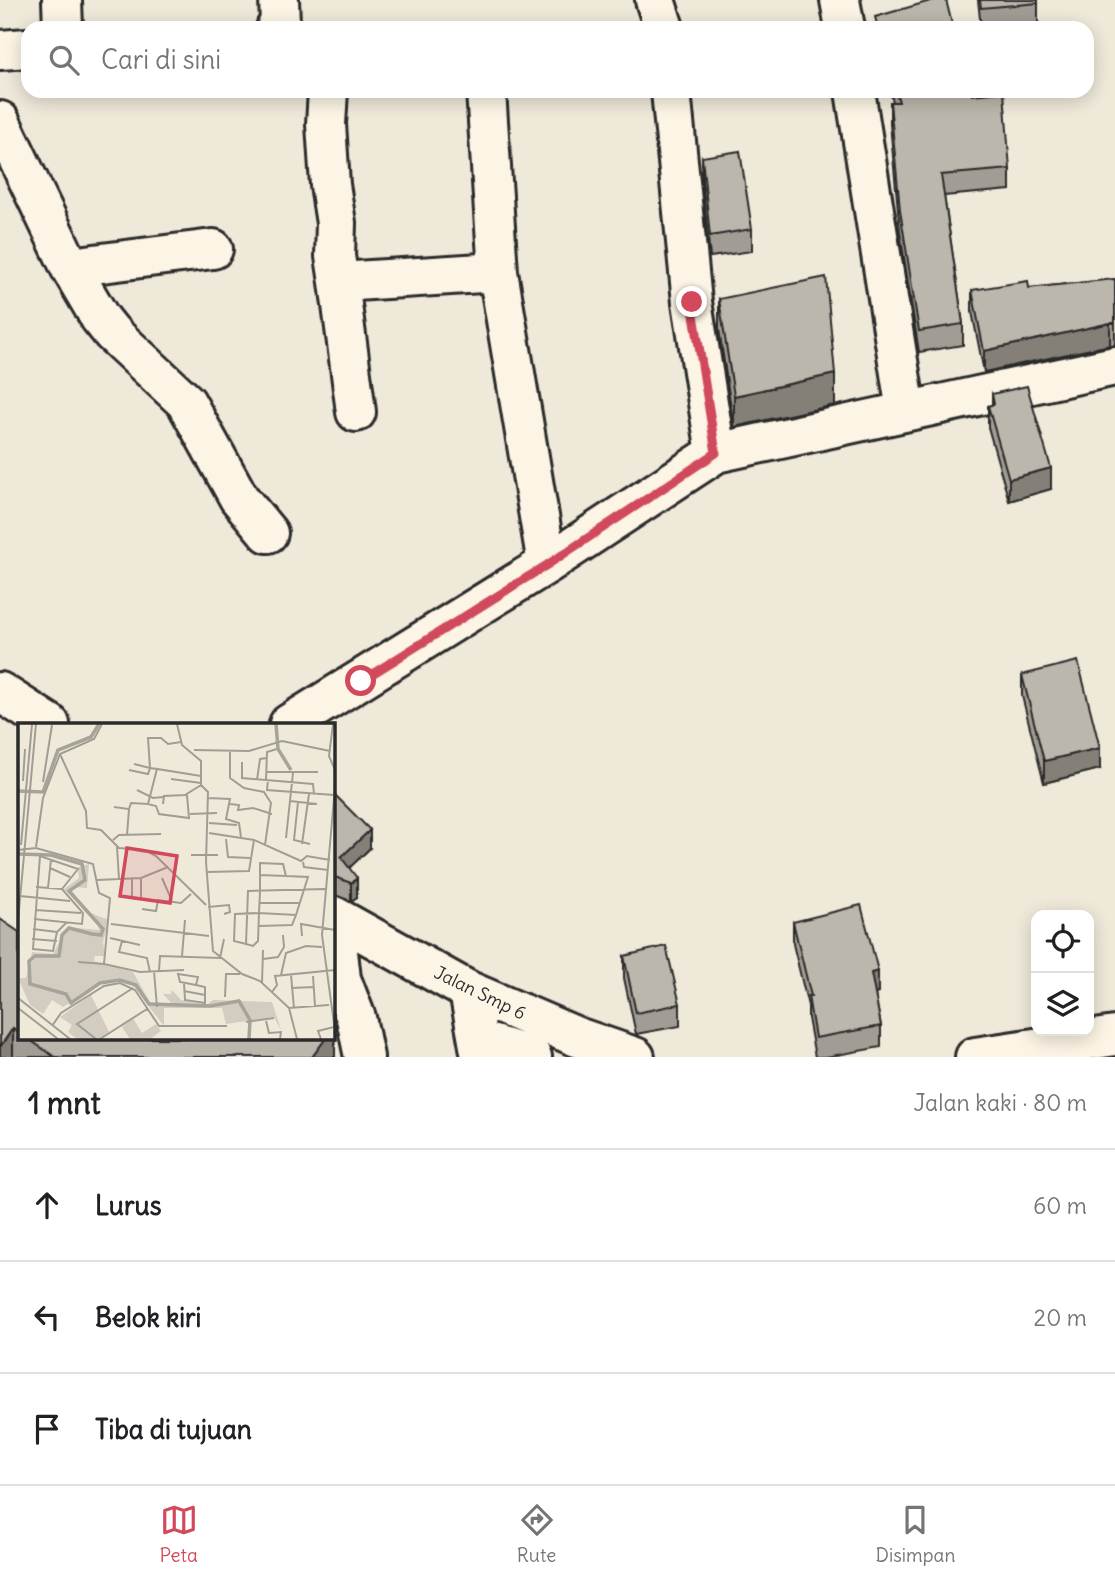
<!DOCTYPE html>
<html lang="id">
<head>
<meta charset="utf-8">
<style>
  :root { --surface:#fff; --page:#f2f2f2; --text:#202124; --muted:#757577; --line:#e0e0e0; --accent:#d1495b }
  body { margin:0; font-family:Delius,sans-serif; background:var(--page); color:var(--text) }
  .controls { position:absolute; right:21px; bottom:21px; display:grid; overflow:hidden; border-radius:14px; box-shadow:0 4px 18px #0003 }
  .controls button { width:63px; height:63px; display:grid; place-items:center; padding:0; border:0; border-bottom:2px solid var(--line); background:var(--surface); color:var(--text); font:35px sans-serif }
  .stop { position:absolute; width:21px; height:21px; margin:-16px; border:5px solid #d1495b; border-radius:50%; background:#fff }
  .stop.end { background:#d1495b; border-color:#fff; box-shadow:0 2px 7px #0008 }
  .list { margin:0; padding:0; list-style:none }
  h2 { display:flex; justify-content:space-between; align-items:center; height:91px; margin:0; padding:0 28px; font-size:30px }
  h2 small { font-size:23px; font-weight:400; color:var(--muted) }
  .list li { display:grid; grid-template-columns:46px 1fr auto; gap:21px; align-items:center; box-sizing:border-box; height:112px; padding:0 28px; border-top:2px solid var(--line) }
  .list b { display:block; font-size:26px; white-space:nowrap }
  .list em { font-size:23px; font-style:normal; color:var(--muted) }
  .icon { flex:none; width:38px; height:38px; fill:none; stroke:currentColor; stroke-width:2; stroke-linecap:round; stroke-linejoin:round }
  .map { position:relative; flex:none; width:1115px; height:1057px; overflow:hidden }
  .search { position:absolute; background:var(--surface); box-shadow:0 4px 18px #0003; left:21px; right:21px; top:21px; height:77px; display:flex; align-items:center; gap:18px; box-sizing:border-box; padding:0 24px; border-radius:21px; color:var(--muted); font-size:26px }
  .sheet { height:427px; background:var(--surface) }
  nav { display:flex; justify-content:space-around; align-items:center; box-sizing:border-box; height:98px; border-top:2px solid var(--line); background:var(--surface); font-size:19px; color:var(--muted) }
  nav a { display:grid; justify-items:center; gap:4px }
  nav .on { color:var(--accent) }
  .map>svg:first-child { display:block }
  .lines { fill:none; stroke-linecap:round; stroke-linejoin:round }
  .minor-casing { stroke:#2b2b2b; stroke-width:44 }
  .minor { stroke:#fcf5e5; stroke-width:38 }
  .wall { fill:#a29d94; stroke:#2b2b2b; stroke-width:2 }
  .shaded-wall { fill:#848078; stroke:#2b2b2b; stroke-width:2 }
  .building { fill:#bcb7ac; stroke:#2b2b2b; stroke-width:2 }
  .route { stroke:#d1495b; stroke-width:9 }
  .labels { text-anchor:middle; stroke-width:7; stroke-linejoin:round; paint-order:stroke }
  .street-label { font-size:18px; fill:#2b2b2b; stroke:#fcf5e5 }
  .inset-river { fill:none; stroke:#a6a399; stroke-width:3.5 }
  .inset-road { fill:none; stroke:#a19d94; stroke-width:2 }
  .view { fill:#d1495b; fill-opacity:0.15; stroke:#d1495b; stroke-width:3.5 }
  .inset-edge { fill:none; stroke:#2b2b2b; stroke-width:3.5 }
</style>
</head>
<body>
<div class="map">
<svg width="1115" height="1057" viewBox="0 0 1115 1057">
  <rect width="100%" height="100%" fill="#efe9da"/>
  <filter id="ink" filterUnits="userSpaceOnUse"><feTurbulence type="fractalNoise" baseFrequency=".0143" numOctaves="2"/><feDisplacementMap in="SourceGraphic" scale="14" xChannelSelector="R" yChannelSelector="G"/><feConvolveMatrix kernelMatrix="1 2 1 2 8 2 1 2 1" color-interpolation-filters="sRGB"/></filter>
  <g filter="url(#ink)">
    <g class="lines">
      <defs>
        <path id="minor" d="M62,0L63,28
          M655,0L664,28
          M840,0L845,28
          M276,28L280,23L279,0
          M0,50L28,48
          M328,91L326,124L330,185L336,223L335,256L339,282L498,272L486,91
          M671,91L692,302L716,453
          M855,91L906,411
          M0,121L70,267L100,318L112,333L186,402L239,498L268,533
          M70,267L213,249
          M498,272L547,564
          M339,282L356,412
          M0,692L50,724
          M289,724L547,564L716,453L1115,366
          M332,915L469,991L577,1037L635,1057
          M334,916L341,979L356,1018L364,1057
          M469,991L481,1057
          M478,1040L532,1057
          M975,1057L1115,1036"/>
      </defs>
      <use href="#minor" class="minor-casing"/>
      <use href="#minor" class="minor"/>
    </g>
    <path class="wall" d="M978,0H1038V25L1002,28H981Z
      M890,91H971L1010,169V190L944,196L963,324V345L919,352L900,232L890,124V102H893Z
      M702,157L752,229V251L710,257L702,179Z
      M1115,279V345H1110L984,372L972,312V290L1029,288Z
      M719,299L835,405L734,427L719,329Z
      M992,394L1051,489L1009,501L988,427V406L992,405Z
      M1022,675L1100,769L1044,783L1022,696Z
      M332,792L370,848L349,868L357,897L351,901L332,894Z
      M793,922L878,993L875,994L881,1026V1047L826,1057H815L808,1018V1006L793,944Z
      M19,932V1038H332L335,1057H0Z
      M624,956L680,1004V1026L636,1034L624,978Z"/>
    <path class="shaded-wall" d="M1110,323V345L984,372V351Z
      M835,374V405L734,427V396Z
      M1051,468V489L1009,501V479Z
      M1100,748V769L1044,783V761Z
      M370,830V848L341,876V857Z
      M357,878V897L351,901V883Z
      M878,971V993L871,994V973Z
      M335,1025V1057H312L326,1038H332V1028Z
      M13,1028V1057H0V1047Z"/>
    <path class="building" d="M934,0H946L953,28H878L875,17Z
      M980,0H1038V3L981,8Z
      M896,91H971L972,95L1004,92L1010,169L941,175L963,324L919,331L900,210L890,102H899Z
      M740,151L752,229L710,236L702,157Z
      M826,277L835,374L734,396L719,299Z
      M1115,279V323H1110L984,351L972,290L1028,281L1029,288Z
      M1027,386L1051,468L1009,479L988,406L994,404L992,394Z
      M1078,661L1100,748L1044,761L1022,675Z
      M332,792L370,830L341,857L357,878L351,883L332,876Z
      M861,905L878,971L871,973L881,1026L815,1038L808,996H811L793,922Z
      M0,919L19,932V1032L13,1028L0,1047Z
      M666,946L680,1004L636,1013L624,956Z
      M27,1038H326L312,1057H55Z"/>
  </g>
  <g class="lines" filter="url(#ink)">
    <path class="route" d="M361,681L547,565L716,453L692,302"/>
  </g>
  <g class="labels">
    <g class="street-label">
      <text transform="translate(480 993) rotate(26)" y="6">Jalan Smp 6</text>
    </g>
  </g>
  <g transform="translate(18 723)">
    <rect width="317" height="317" fill="#efe9da"/>
    <path d="M71,141L69,165L54,164V168L70,189L91,197L85,219L87,233H77L76,238L115,249L132,279L154,281L145,271H153L154,267L163,277L188,282L195,277L254,279L263,307L256,294L208,301L204,285H146V303L112,259L102,257L82,261L45,284L34,277L25,291L12,282L0,255H8L14,229L35,231L49,204L81,207L79,199L46,166L61,155L60,144ZM73,272L91,309L81,316H59L50,309L54,302L42,294ZM115,295L124,310L138,301L143,308L132,316H112L104,304Z" fill="#d2cdc0"/>
    <path class="inset-river" d="M258,1L260,26L273,47M0,68L25,69L40,27L73,14L81,1M0,131L33,132L64,141L67,157L51,168L85,206L83,212L74,211L51,205L44,212L41,233H17L11,238L12,261L48,271L53,280L82,260L102,257L118,262L131,281L192,283L221,278L232,297L231,316"/>
    <path class="inset-road" d="M159,1L164,22L183,38V62L190,69L188,139L195,228L224,251L242,258L271,285L311,282M315,1L311,33L317,47M176,27L231,28L264,18L312,28M212,29V55L226,65L246,69L253,80L247,122M42,31L68,88L69,105L83,107L101,125L127,127L138,133L188,182M224,39V55L295,61L296,71M139,46L132,45L130,15H143L150,21L163,19M111,47L130,51L132,45L116,41M249,49H300M153,56L183,60M239,57L242,36L249,35M248,57L249,29L259,26M250,57L249,67L316,72M5,58L7,26M25,59L34,2M317,64L304,212L317,308M119,67L135,75L145,74M190,75L212,76L208,96L221,100L223,114M272,78L299,81M280,79L276,117L292,121M130,81L138,83L141,91L171,95L169,72M145,81L146,73L167,72L183,62M212,81L221,82L220,87L235,85L254,91M96,84L111,86L109,112M111,86L113,80L130,81L139,46L183,53M172,91L199,90M191,100L219,102M191,110L236,117L283,138L289,133L312,137M268,115L275,50M208,116L210,134L232,135M95,117L101,112L143,111M284,121L291,71M3,122L14,1M18,124L25,75L42,31L76,16L84,1M99,124L101,156M0,127L18,125L75,141L81,170L92,175L86,241L122,249L166,247M173,132H200M285,139L286,144L310,147M32,145L52,154M189,149L231,148L236,117M242,152L268,153M144,155L154,178M114,156V175L123,176V155M79,157L123,155L150,144M18,164L44,166M30,165L33,136M44,166L60,146L22,133L15,226L35,228L39,209L48,200M2,173L52,178M242,180H281M190,184L211,182L212,189L206,191M124,186L138,188L140,177L163,180L173,171M17,187L63,190M16,196L64,201L65,190L44,166M0,198L18,1M93,201L191,213M241,203L274,202L278,192M15,206L39,209M284,213L283,201L317,207M92,215L122,222M14,216L39,218M104,218L101,229L129,235L132,249M228,221L216,218L217,191L241,190L278,192L290,154L268,153L265,141L242,140V169L241,190L240,218L235,223L228,221M228,221L230,168L307,166M164,233L167,197M245,236L260,234L266,224L265,212M60,239L86,241M136,248L139,284M141,248L142,233L202,235L206,216M263,252L268,230L288,223L304,224M273,252L276,285M295,253L297,283M166,260L167,277L187,280V264L178,262L162,259L160,251L180,254L178,262M244,260L245,227M273,265L296,264M166,268L187,272M254,269L259,262L257,253L317,247M207,274L208,251H222M0,275L52,316M0,285L40,316M271,285L279,316M248,298L251,310L263,309L262,316M228,299L256,295M34,303L43,290L86,263L102,260L117,267L141,303H209M78,316L59,301L115,265M82,316L129,286M303,316L300,308L316,304"/>
    <path class="view" d="M109,125L159,133L152,180L102,173Z"/>
    <rect width="317" height="317" class="inset-edge"/>
  </g>
</svg>
<div class="controls">
<button><svg class="icon" aria-label="locate" viewBox="0 0 24 24"><circle cx="12" cy="12" r="6"/><path d="M12 2v4M12 18v4M2 12h4M18 12h4"/></svg></button>
<button><svg class="icon" aria-label="layers" viewBox="0 0 24 24"><path d="M12 4l9 5-9 5-9-5zM3 14l9 5 9-5"/></svg></button>
</div>
<div class="stop" style="left:361px;top:681px"></div>
<div class="stop end" style="left:692px;top:302px"></div>
<div class="search"><svg class="icon" aria-label="search" viewBox="0 0 24 24"><circle cx="10" cy="10" r="6"/><path d="M15 15l6 6"/></svg>Cari di sini</div>
</div>
<section class="sheet">
<h2>1 mnt<small>Jalan kaki · 80 m</small></h2>
<ul class="list">
<li><svg class="icon" aria-label="ahead" viewBox="0 0 24 24"><path d="M12 20V5M6 11l6-6 6 6"/></svg><div><b>Lurus</b></div><em>60 m</em></li>
<li><svg class="icon" aria-label="left" viewBox="0 0 24 24"><path d="M17 20v-9H6M10 6l-5 5 5 5"/></svg><div><b>Belok kiri</b></div><em>20 m</em></li>
<li><svg class="icon" aria-label="arrive" viewBox="0 0 24 24"><path d="M6 21V4h12l-3 4 3 4H6"/></svg><div><b>Tiba di tujuan</b></div></li>
</ul>
</section>
<nav>
<a class="on"><svg class="icon" aria-label="map" viewBox="0 0 24 24"><path d="M3 6l6-2 6 2 6-2v14l-6 2-6-2-6 2zM9 4v14M15 6v14"/></svg>Peta</a>
<a><svg class="icon" aria-label="directions" viewBox="0 0 24 24"><path d="M12 3l9 9-9 9-9-9zM9 14v-3h6M13 9l2 2-2 2"/></svg>Rute</a>
<a><svg class="icon" aria-label="saved" viewBox="0 0 24 24"><path d="M7 4h10v16l-5-4-5 4z"/></svg>Disimpan</a>
</nav>
</body>
</html>
